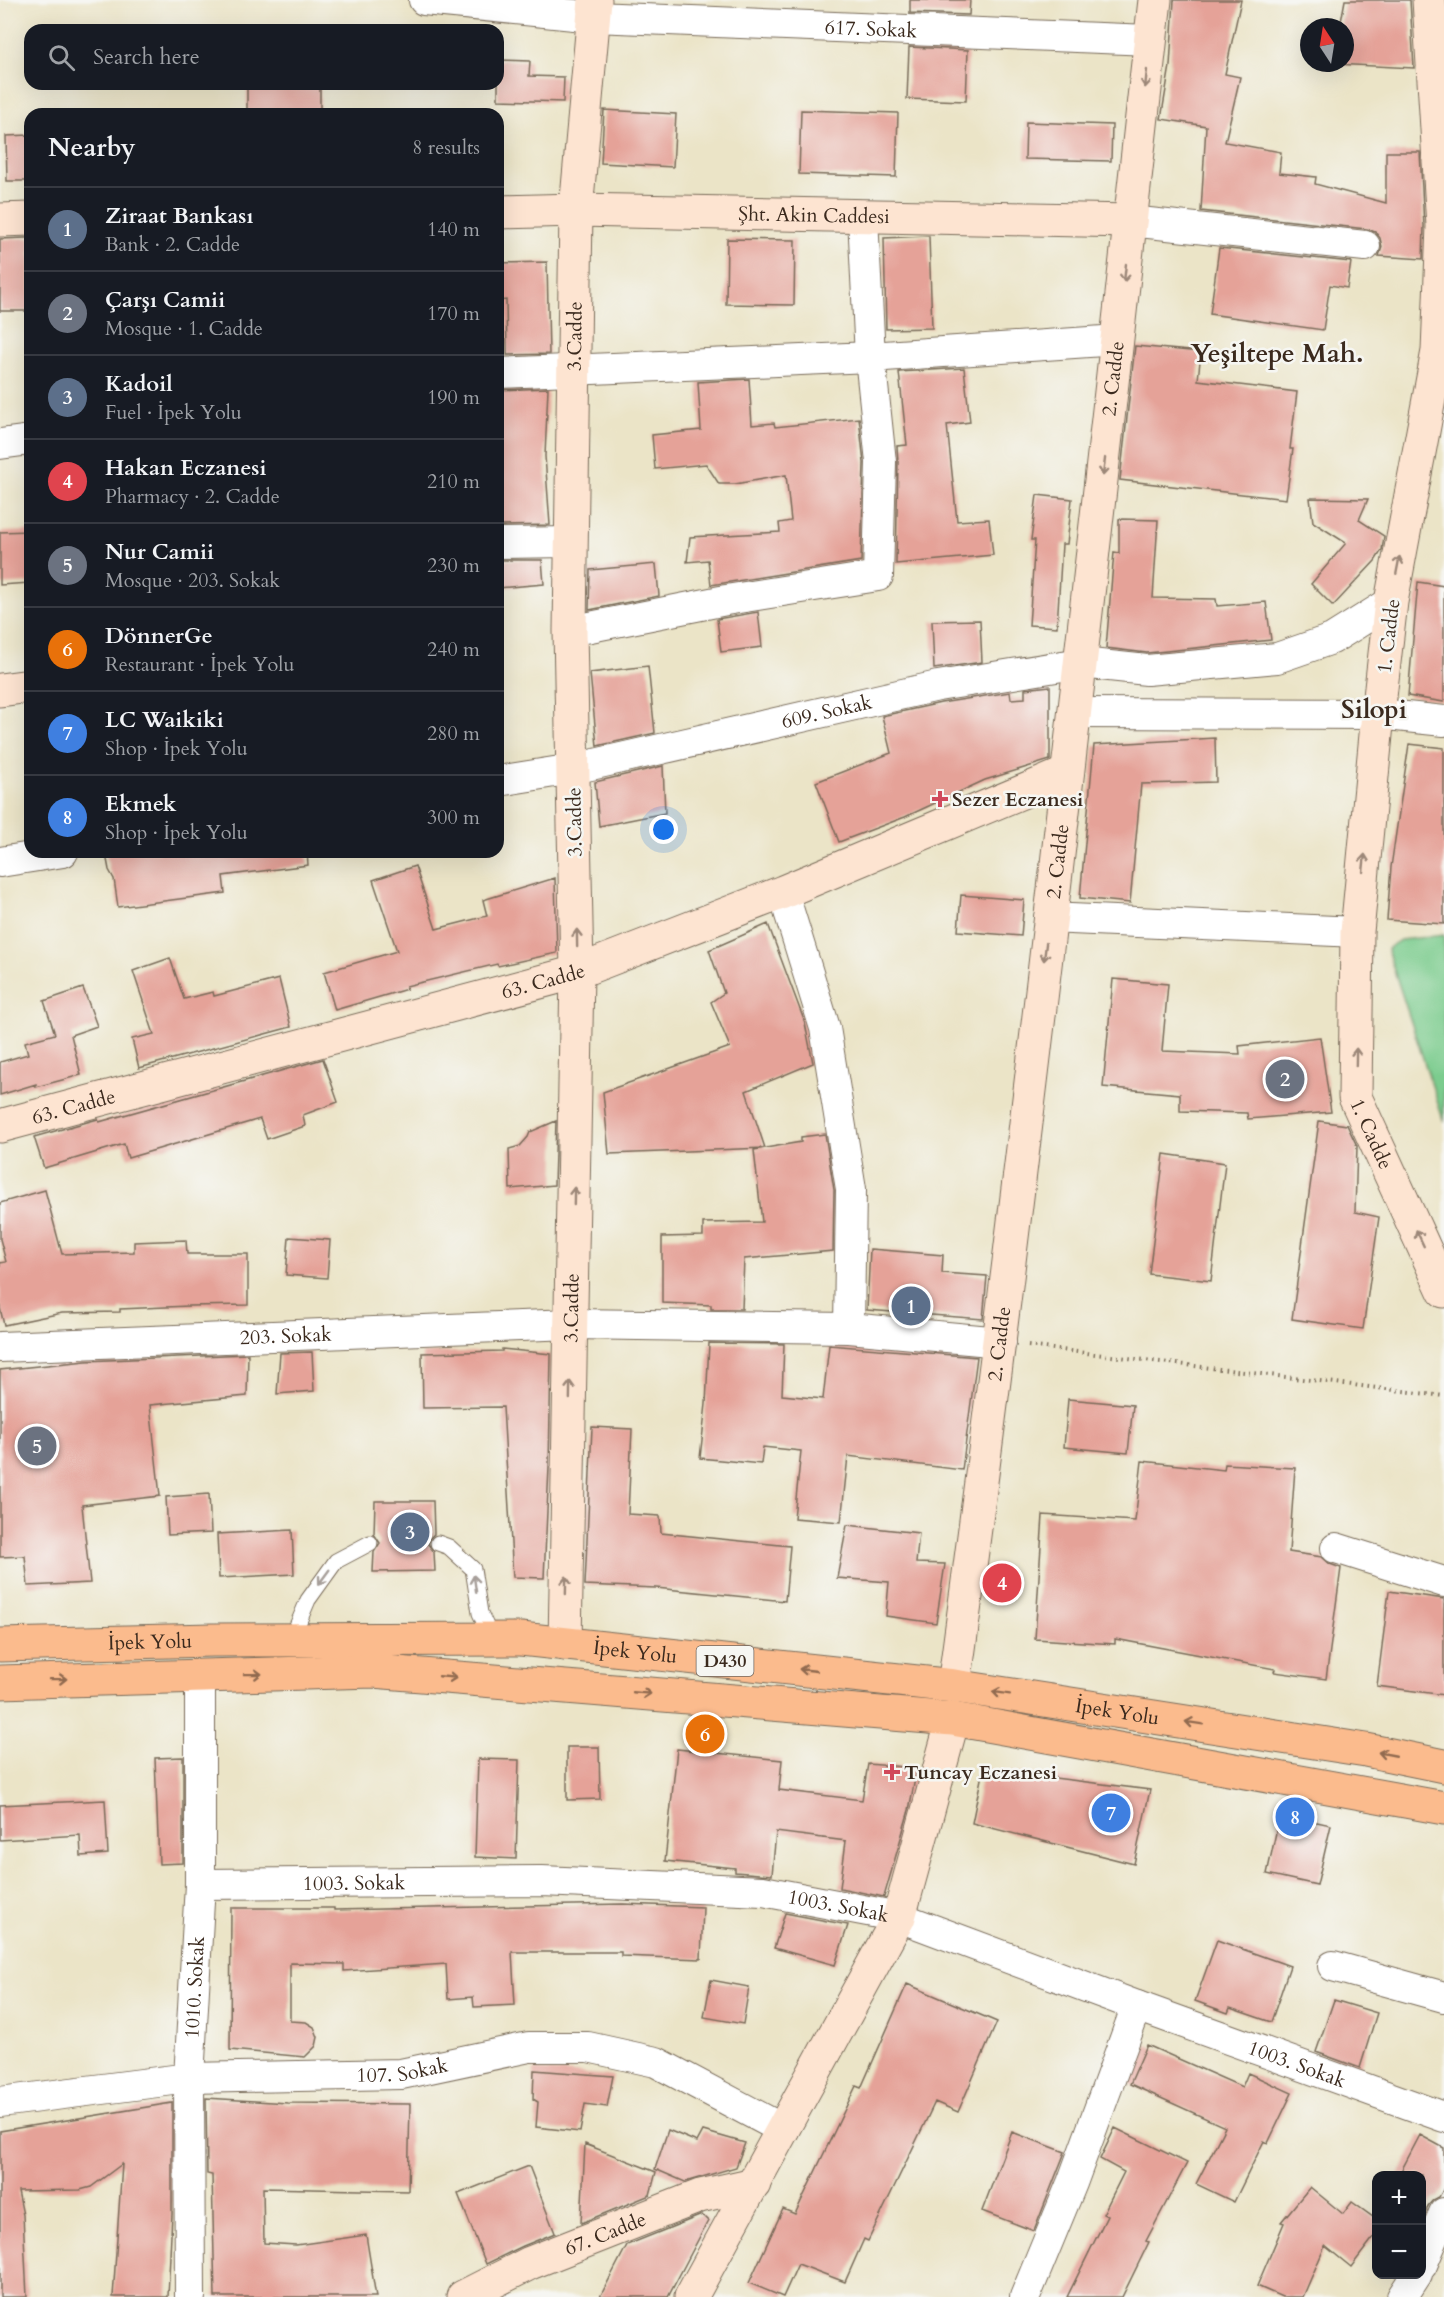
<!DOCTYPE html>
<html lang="en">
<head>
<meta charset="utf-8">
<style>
  :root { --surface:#171b24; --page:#20242c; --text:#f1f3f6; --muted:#9ea1a6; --line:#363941; --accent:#d1495b }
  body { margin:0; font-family:Cardo,serif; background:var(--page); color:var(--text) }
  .controls { position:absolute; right:18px; bottom:18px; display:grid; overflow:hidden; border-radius:12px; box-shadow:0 6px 24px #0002 }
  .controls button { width:54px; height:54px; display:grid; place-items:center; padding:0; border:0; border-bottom:2px solid var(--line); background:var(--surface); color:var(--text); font:30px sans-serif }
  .compass { position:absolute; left:1300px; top:18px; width:54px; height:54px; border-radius:50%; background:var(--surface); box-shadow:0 6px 24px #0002; rotate:348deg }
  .you { position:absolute; left:664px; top:830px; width:21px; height:21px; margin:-15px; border:4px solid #fff; border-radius:50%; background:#1a73e8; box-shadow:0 0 0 9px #1a73e833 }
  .badge { display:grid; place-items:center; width:39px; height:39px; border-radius:50%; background:var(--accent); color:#fff; font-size:20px; font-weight:700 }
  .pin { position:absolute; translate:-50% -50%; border:3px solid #fff; box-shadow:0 2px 6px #0006 }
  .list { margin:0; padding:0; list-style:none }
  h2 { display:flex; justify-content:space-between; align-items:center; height:78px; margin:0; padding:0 24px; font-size:26px }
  h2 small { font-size:20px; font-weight:400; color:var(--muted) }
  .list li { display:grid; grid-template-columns:39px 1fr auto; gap:18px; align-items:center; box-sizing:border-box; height:84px; padding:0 24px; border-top:2px solid var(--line) }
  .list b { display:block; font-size:22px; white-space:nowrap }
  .list p { margin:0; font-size:20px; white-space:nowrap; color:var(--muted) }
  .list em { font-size:20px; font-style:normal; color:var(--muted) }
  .icon { flex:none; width:33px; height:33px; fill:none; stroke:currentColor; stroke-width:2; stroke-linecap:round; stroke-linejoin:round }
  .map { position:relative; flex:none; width:1444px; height:2297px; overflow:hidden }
  .search { position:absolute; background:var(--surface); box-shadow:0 6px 24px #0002; left:24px; top:24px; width:480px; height:66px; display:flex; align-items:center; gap:15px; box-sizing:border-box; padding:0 21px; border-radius:18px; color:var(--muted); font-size:22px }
  .panel { position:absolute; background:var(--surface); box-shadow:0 6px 24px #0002; left:24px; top:108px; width:480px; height:750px; border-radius:18px }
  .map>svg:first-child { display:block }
  .green { fill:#7bcc8e; stroke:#5b7b56; stroke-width:1.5 }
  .building { fill:#e5a298 }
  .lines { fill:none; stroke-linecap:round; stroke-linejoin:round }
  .lane-casing { stroke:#796b59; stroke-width:17 }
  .street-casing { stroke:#796b59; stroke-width:32 }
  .secondary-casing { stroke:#796b59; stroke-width:35 }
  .highway-casing { stroke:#796b59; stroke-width:35 }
  .path { stroke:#796b59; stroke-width:4; stroke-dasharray:1.5 4.5; stroke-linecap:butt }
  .lane { stroke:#fff; stroke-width:15 }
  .street { stroke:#fff; stroke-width:30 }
  .secondary { stroke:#fde4d1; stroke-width:33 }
  .highway { stroke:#fbbb8d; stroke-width:33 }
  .oneway { stroke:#9c8778 }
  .oneway2 { stroke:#a79f9a }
  .oneway3 { stroke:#916b50 }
  .poi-dot { fill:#d1495b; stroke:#f6f6f2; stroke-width:2 }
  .labels { text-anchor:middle; stroke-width:5; stroke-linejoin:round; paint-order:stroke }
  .shield { fill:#f6f6f2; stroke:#73675e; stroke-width:1.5 }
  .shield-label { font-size:18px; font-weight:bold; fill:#3b2a1e }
  .street-label { font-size:20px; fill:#3b2a1e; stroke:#f6f6f2 }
  .poi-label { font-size:20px; font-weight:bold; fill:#3b2a1e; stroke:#f6f6f2; text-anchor:start }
  .district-label { font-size:26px; font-weight:bold; fill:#3b2a1e; stroke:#f6f6f2 }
</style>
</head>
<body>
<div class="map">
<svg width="1444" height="2297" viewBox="0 0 1444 2297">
  <rect width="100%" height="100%" fill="#f6f6f2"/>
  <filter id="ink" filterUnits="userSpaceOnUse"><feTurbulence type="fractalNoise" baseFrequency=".0167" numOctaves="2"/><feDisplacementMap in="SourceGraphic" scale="12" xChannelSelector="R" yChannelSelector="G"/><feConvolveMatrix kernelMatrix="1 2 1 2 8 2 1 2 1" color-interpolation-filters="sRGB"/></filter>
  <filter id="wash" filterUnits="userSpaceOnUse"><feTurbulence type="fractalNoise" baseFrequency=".008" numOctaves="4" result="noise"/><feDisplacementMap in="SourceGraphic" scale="24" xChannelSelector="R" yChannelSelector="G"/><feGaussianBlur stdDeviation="1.35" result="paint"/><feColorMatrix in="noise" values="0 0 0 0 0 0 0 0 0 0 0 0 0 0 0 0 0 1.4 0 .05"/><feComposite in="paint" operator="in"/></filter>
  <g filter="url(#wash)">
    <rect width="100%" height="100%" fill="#ebe4c7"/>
    <path class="green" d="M1444,935V1122L1387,949L1400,940Z"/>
    <g id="blocks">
      <path class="building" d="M910,0H970L969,15L910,13Z
        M1174,0H1241L1225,74L1240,77L1225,142L1281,152L1279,173L1316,177L1315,184L1386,203V152H1420L1424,226L1423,259L1379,256L1382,247L1380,238L1375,232L1367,229L1201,211L1206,126L1161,119L1170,66Z
        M1345,0H1410L1414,68L1334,64L1345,63V27H1340Z
        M909,47L968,50L966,101L907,99Z
        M498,60L530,61L529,76L564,77L563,102L498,100Z
        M247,84H320V114H247Z
        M604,110L676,114L673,167L601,163Z
        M801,110L898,113L896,177L799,174Z
        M1026,122L1112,125L1111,161L1025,159Z
        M30,135V181H7L6,136Z
        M929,236L932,328L886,329L884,238Z
        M26,238H30V311H0V239Z
        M727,239L795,240L794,305L726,304Z
        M1219,248L1351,262L1347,288L1330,285L1323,330L1210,314Z
        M547,262L549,354L507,355L506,300L498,301V263Z
        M1135,346L1201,352L1198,380L1297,392L1290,449H1293L1286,499L1120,480Z
        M964,368L970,422L947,425L957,521L989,519L993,555L896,564L898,462L897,446L907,445L899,372Z
        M749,379L752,425L774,423L775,427L859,418L864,463L861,561L711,585L708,560L687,562L690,537L780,532L779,523L791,521L786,475L735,484H719L706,464L655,469L652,435L701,430L698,382Z
        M548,388L545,456L550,525L498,526V390Z
        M1037,495L1072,499L1067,544H1062L1057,627L1029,625L1035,540H1031Z
        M1310,498L1368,499L1359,520L1384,536L1382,550L1375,561L1333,606L1311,584L1346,543L1313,522Z
        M1119,519L1158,520L1153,598L1216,599L1217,606L1266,602L1271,640L1147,653L1106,648L1114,552L1119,553Z
        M30,531V583L0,585V532Z
        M498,560H542L544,584L498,588Z
        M656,564L659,596L589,610L590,570Z
        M1418,582L1444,586V702L1408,696Z
        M758,612L762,647L721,652L717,619Z
        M980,620L982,662L934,669L932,621Z
        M648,666L655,733L597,746L590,673Z
        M1050,686V760L985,780L905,817L839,842L816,782L891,753L882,716L941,703L1010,692L1011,699L1025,698V689Z
        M1215,738L1216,782L1141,784L1130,903L1080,898L1094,745Z
        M1409,744L1444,748V924L1387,920L1391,867Z
        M663,766L665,813L599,826L595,782Z
        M117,852H307L308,865L223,876L225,893L118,907L114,879L109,870L106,854Z
        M415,866L436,929L487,916L483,900L555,878L557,953L498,966L497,964L406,986L407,989L335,1010L324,972L397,951L373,880Z
        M961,895L1024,900L1021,936L958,931Z
        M768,924L805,1023L813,1063L746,1091L765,1148L609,1154L603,1092L730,1047L711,1002L724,993L709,950Z
        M170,958L184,999L213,992L214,996L279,979L291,1027L139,1068L132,1039L154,1034L133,971Z
        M1113,979L1168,984L1162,1051L1240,1054L1239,1046L1320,1037L1331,1112L1248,1119L1247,1113L1180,1111V1094L1103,1087Z
        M83,988L97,1026L71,1035L81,1075L36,1087V1084L0,1095V1062L28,1054L25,1042L55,1034L44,1001Z
        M323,1059L338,1102L303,1115L305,1126L267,1139L260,1119L128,1158L124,1144L44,1168L34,1137L98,1119L99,1122Z
        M556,1121L554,1185L510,1189L509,1149L520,1146L528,1137L530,1132Z
        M1319,1121L1347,1125L1357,1146L1355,1212L1379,1217L1363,1329L1292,1319Z
        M825,1134L834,1190L833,1251L744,1259L742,1309H711V1305L662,1303V1237L703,1236V1223L762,1222L754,1150L801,1142V1137Z
        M1164,1154L1225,1163L1211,1281L1149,1274Z
        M45,1190L62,1254L134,1252V1242L186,1240L187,1254H248V1305L189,1306L120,1309V1312L62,1313L4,1325L0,1308V1263L6,1262L0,1239V1203Z
        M289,1237L330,1240L327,1278L286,1275Z
        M870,1249L943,1255L942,1273L987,1276L983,1319L867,1310Z
        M709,1343L784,1344L782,1395L823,1399L829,1345L977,1357L962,1470L848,1456L841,1522L794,1518L801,1451L763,1447L761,1464L700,1458L706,1404Z
        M502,1349L551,1354L549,1467L544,1578L513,1577L503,1407L423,1408L422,1353L502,1351Z
        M312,1352L314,1391L277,1394L280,1353Z
        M248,1354L247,1396L150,1405L160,1496L82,1505L90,1583L28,1586L25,1556L0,1557V1370L86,1361Z
        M1068,1399L1133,1405L1128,1453L1064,1447Z
        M592,1427L632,1429L628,1514L660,1516L661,1533L790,1546L785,1601L656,1588L585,1585Z
        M1142,1461L1224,1470L1225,1464L1295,1468L1289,1552L1322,1557L1330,1564L1341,1568L1326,1679L1274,1672L1275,1669L1115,1639V1644L1035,1639L1043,1515L1135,1521Z
        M209,1494L211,1533L168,1535L166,1497Z
        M375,1501H433L434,1534L429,1539L428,1544L434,1552L435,1571L373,1572L374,1552L380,1543L374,1534Z
        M847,1525L919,1533L916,1563L945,1564L936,1623L886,1616L889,1582L837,1578Z
        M292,1530L294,1574L219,1578L217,1534Z
        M1389,1591L1444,1599V1695L1377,1686Z
        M567,1747H599L600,1799L567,1800Z
        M677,1749L782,1760L779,1790L862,1800L868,1764L917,1768L909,1810L884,1897L840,1888L846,1841L776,1832L772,1875L735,1872V1868L665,1861Z
        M183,1757V1863L159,1864L155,1758Z
        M478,1759L519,1760L516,1859L475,1857Z
        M983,1769L1150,1790L1134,1864L972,1823Z
        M105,1800L108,1854L81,1856L80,1835L0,1840V1805Z
        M1280,1814L1331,1825L1317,1885L1267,1874Z
        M623,1904L703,1907L701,1959L621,1956V1952H512L515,2005L474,2007L473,1997L448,1999L446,1964L344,1971V1964L290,1963V2021L306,2022L314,2027L318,2037L316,2046L305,2057L230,2050L231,1908H334V1910Z
        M785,1913L848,1925L835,1965L774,1948Z
        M1217,1940L1290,1966L1271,2022L1230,2008L1228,2013L1195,2001Z
        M711,1980L749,1987L743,2024L704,2017Z
        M907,1984L997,2022L958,2112L935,2102L868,2241L864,2239L845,2282L798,2264L783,2297L749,2283L783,2209L795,2214L856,2086L861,2088Z
        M1334,2000L1377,2013L1360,2068L1316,2052Z
        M1147,2045L1242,2087L1248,2073L1292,2093L1268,2143L1264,2141L1234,2202L1196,2184L1225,2127L1130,2084Z
        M534,2070L613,2076L607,2107L585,2104L580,2132L536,2127L538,2102L533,2099Z
        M206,2098L288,2103L410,2104L408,2191L263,2188L264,2243L296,2245L366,2235L376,2297H215L212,2175L207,2174Z
        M172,2103V2214L168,2297H113L122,2164L91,2187L80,2190L18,2191L23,2215L27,2297H0V2131Z
        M1115,2128L1187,2163L1146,2241L1149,2242L1122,2297H1067L1107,2216L1103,2214L1124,2172L1100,2159Z
        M668,2130L697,2142L703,2131L745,2143L736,2167L685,2182L655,2169Z
        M1012,2132L1065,2152L1034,2231L982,2211Z
        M1420,2135L1444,2148V2188L1439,2197L1433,2200L1428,2206L1422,2222V2175H1399Z
        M585,2144L656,2172L650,2195L581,2223Z
        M529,2166L555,2233L523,2246L486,2264L458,2194Z
        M1310,2187L1343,2214L1352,2202L1377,2220V2233L1351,2267L1325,2246L1303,2297H1282L1257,2286L1284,2223L1281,2222Z
        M702,2215L708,2221L668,2297H600L627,2245Z"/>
    </g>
  </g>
  <g filter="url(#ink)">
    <use href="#blocks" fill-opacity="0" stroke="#796b59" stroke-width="1.5"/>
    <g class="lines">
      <defs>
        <path id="lane" d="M438,1543L449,1547L473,1569L480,1613L492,1639
          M291,1640L308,1600L336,1561L370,1543"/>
        <g id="street">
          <path id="s1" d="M424,0L594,17L1150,40"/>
          <path d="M1130,221L1365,246"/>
          <path d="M498,373L870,357L1118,340"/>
          <path d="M0,444L30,440"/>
          <path d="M498,543L571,542"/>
          <path d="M570,631L726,600L878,576L881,462L870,357L863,217"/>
          <path d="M1076,713L1378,714L1444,721"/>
          <path id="s2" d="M498,781L573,769L938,686L1081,663L1147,670L1277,658L1332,639L1391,602"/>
          <path d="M0,862L63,852"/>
          <path d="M783,892L825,1028L851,1189L849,1328"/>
          <path d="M1049,918L1357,932"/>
          <path id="s3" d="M0,1347L572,1324L849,1328L1001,1342"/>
          <path d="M1336,1548L1444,1582"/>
          <path id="s4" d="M200,1884L542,1881L763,1891L899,1917L1137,2006L1444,2117"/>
          <path d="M1333,1966L1444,1997"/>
          <path id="s5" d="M0,2102L189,2078L401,2074L529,2047H588L656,2062L784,2130"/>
          <path d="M1422,2265L1444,2213"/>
          <path id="s6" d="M190,2297L189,2078L200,1884V1676"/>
          <path d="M1025,2297L1072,2183L1137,2006"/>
          <path d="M1402,2297L1417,2274"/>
        </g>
        <g id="secondary">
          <path id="s7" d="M1429,0L1443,226L1438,351L1391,602L1378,714L1357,932L1355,1097L1444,1291"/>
          <path id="s8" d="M498,212L576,210L1130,221"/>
          <path d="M0,220L30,219"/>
          <path d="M0,690L30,686"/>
          <path id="s9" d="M0,1126L577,972L783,892L1067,773"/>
          <path id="s10" d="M565,1644L577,972L570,631L576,210L595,0"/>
          <path id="s11" d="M954,1686C1030,1125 1092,562 1155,0"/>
          <path id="s12" d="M463,2297L530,2263L700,2196L754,2184"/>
          <path d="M691,2297L899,1917L953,1719"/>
        </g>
        <g id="highway">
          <path id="s13" d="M0,1645L212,1640L521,1639L954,1686L1366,1750L1444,1766"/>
          <path d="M0,1682L373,1671L953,1719L1444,1808"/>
        </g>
      </defs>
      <use href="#lane" class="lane-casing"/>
      <use href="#street" class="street-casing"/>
      <use href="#secondary" class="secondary-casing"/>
      <use href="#highway" class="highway-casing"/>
      <path class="path" d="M1028,1346L1444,1396"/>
      <use href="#lane" class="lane"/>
      <use href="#street" class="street"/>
      <use href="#secondary" class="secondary"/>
      <use href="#highway" class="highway"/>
    </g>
    <defs><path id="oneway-shaft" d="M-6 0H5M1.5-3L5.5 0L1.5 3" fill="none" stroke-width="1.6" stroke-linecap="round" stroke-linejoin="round" transform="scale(1.5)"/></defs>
    <g class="oneway">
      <use href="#oneway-shaft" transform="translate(1146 79) rotate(96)"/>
      <use href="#oneway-shaft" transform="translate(1125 273) rotate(96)"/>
      <use href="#oneway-shaft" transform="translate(1104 467) rotate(97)"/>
      <use href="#oneway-shaft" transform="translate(1398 565) rotate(-79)"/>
      <use href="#oneway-shaft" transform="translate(1364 863) rotate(-84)"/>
      <use href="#oneway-shaft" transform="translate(577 938) rotate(-91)"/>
      <use href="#oneway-shaft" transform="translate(1045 952) rotate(97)"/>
      <use href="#oneway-shaft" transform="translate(1356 1057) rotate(-89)"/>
      <use href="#oneway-shaft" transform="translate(574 1196) rotate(-89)"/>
      <use href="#oneway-shaft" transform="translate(1420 1238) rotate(-115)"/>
      <use href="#oneway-shaft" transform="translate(570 1390) rotate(-89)"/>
      <use href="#oneway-shaft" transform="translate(566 1585) rotate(-89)"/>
    </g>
    <g class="oneway2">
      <use href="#oneway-shaft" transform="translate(324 1577) rotate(126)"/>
      <use href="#oneway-shaft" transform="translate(475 1584) rotate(-98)"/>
    </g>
    <g class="oneway3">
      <use href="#oneway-shaft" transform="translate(808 1670) rotate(-174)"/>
      <use href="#oneway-shaft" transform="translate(253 1674) rotate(-1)"/>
      <use href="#oneway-shaft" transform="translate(448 1677) rotate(5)"/>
      <use href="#oneway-shaft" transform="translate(58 1679) rotate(-1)"/>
      <use href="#oneway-shaft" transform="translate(642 1693) rotate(5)"/>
      <use href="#oneway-shaft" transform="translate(1001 1693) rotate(-171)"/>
      <use href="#oneway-shaft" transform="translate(1194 1723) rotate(-171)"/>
      <use href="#oneway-shaft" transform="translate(1387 1754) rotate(-169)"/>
    </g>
  </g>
  <g class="poi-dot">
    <path d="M937 790h6v6h6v6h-6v6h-6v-6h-6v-6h6z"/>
    <path d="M889 1763h6v6h6v6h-6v6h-6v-6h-6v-6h6z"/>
  </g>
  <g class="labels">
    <rect class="shield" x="696.5" y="1646" width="57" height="30" rx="4.5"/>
    <g class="shield-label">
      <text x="725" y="1667">D430</text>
    </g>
    <g class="street-label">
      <text dy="7" stroke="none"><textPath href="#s1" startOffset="448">617. Sokak</textPath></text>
      <text dy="7" stroke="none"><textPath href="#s8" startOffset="316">Şht. Akin Caddesi</textPath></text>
      <text dy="7" stroke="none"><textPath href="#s10" startOffset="1308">3.Cadde</textPath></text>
      <text dy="7" stroke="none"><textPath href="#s11" startOffset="1317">2. Cadde</textPath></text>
      <text transform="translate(1388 636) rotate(-83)" y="7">1. Cadde</text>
      <text dy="7" stroke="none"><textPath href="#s2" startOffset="336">609. Sokak</textPath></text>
      <text transform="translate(574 822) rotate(-91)" y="7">3.Cadde</text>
      <text dy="7" stroke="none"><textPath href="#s11" startOffset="831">2. Cadde</textPath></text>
      <text dy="7" stroke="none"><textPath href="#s9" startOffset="562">63. Cadde</textPath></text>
      <text dy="7" stroke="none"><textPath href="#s9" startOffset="76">63. Cadde</textPath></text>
      <text dy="7" stroke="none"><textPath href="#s7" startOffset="1144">1. Cadde</textPath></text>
      <text dy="7" stroke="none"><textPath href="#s10" startOffset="336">3.Cadde</textPath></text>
      <text dy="7" stroke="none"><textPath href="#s3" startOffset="286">203. Sokak</textPath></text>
      <text dy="7" stroke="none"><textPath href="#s11" startOffset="345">2. Cadde</textPath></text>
      <text dy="7" stroke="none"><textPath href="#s13" startOffset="150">İpek Yolu</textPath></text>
      <text dy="7" stroke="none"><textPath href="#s13" startOffset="636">İpek Yolu</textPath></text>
      <text dy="7" stroke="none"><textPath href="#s13" startOffset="1122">İpek Yolu</textPath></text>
      <text dy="7" stroke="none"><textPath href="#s4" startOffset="154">1003. Sokak</textPath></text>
      <text dy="7" stroke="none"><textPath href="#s4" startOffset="640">1003. Sokak</textPath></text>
      <text dy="7" stroke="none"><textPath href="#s6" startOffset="310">1010. Sokak</textPath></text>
      <text dy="7" stroke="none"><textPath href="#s4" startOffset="1126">1003. Sokak</textPath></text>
      <text dy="7" stroke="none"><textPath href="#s5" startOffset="404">107. Sokak</textPath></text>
      <text dy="7" stroke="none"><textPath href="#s12" startOffset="156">67. Cadde</textPath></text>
    </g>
    <g class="poi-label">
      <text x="952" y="806">Sezer Eczanesi</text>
      <text x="904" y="1779">Tuncay Eczanesi</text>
    </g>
    <g class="district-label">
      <text x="1277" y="362">Yeşiltepe Mah.</text>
      <text x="1374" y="718">Silopi</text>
    </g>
  </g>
</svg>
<div class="controls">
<button>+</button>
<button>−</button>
</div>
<svg class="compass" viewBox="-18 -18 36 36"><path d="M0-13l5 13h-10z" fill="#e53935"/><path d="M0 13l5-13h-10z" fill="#9ea1a6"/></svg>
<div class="you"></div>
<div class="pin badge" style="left:911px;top:1306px;background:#5c6f8a">1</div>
<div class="pin badge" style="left:1285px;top:1079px;background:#6b7280">2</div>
<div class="pin badge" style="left:410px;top:1532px;background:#5c6f8a">3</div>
<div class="pin badge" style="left:1002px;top:1583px;background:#e0444e">4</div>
<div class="pin badge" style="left:37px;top:1446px;background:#6b7280">5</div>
<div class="pin badge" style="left:705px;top:1734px;background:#e8710a">6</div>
<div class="pin badge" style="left:1111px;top:1813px;background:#3f7fe0">7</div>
<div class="pin badge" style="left:1295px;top:1817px;background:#3f7fe0">8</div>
<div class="search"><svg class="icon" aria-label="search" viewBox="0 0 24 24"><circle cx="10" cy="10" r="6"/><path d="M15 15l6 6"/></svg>Search here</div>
<section class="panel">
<h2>Nearby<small>8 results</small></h2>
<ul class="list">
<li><span class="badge" style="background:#5c6f8a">1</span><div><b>Ziraat Bankası</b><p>Bank · 2. Cadde</p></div><em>140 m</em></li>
<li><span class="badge" style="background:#6b7280">2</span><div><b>Çarşı Camii</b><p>Mosque · 1. Cadde</p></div><em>170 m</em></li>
<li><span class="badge" style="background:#5c6f8a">3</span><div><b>Kadoil</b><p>Fuel · İpek Yolu</p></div><em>190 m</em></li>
<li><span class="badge" style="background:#e0444e">4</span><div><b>Hakan Eczanesi</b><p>Pharmacy · 2. Cadde</p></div><em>210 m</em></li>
<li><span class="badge" style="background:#6b7280">5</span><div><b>Nur Camii</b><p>Mosque · 203. Sokak</p></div><em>230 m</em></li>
<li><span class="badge" style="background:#e8710a">6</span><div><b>DönnerGe</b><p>Restaurant · İpek Yolu</p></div><em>240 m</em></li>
<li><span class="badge" style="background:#3f7fe0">7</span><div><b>LC Waikiki</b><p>Shop · İpek Yolu</p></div><em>280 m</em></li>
<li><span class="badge" style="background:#3f7fe0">8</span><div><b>Ekmek</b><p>Shop · İpek Yolu</p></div><em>300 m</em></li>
</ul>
</section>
</div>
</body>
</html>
